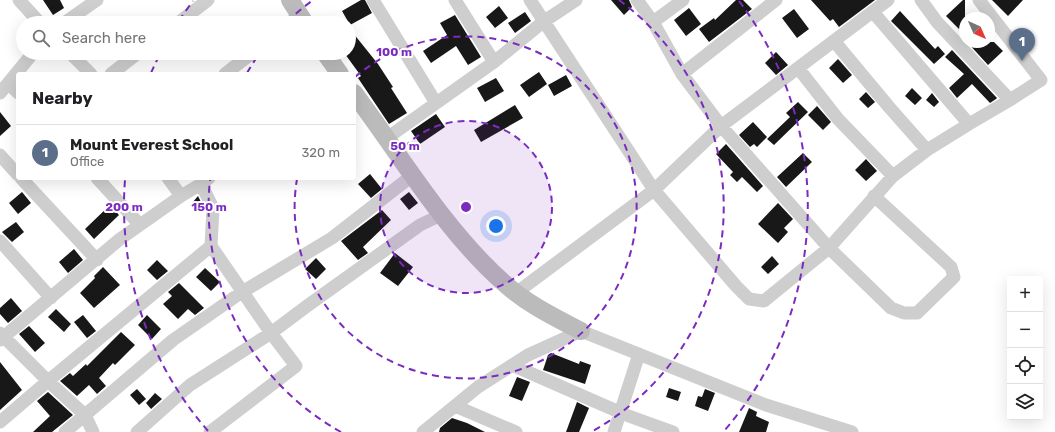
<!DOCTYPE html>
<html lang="en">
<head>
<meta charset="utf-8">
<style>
  :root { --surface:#fff; --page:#f2f2f2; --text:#202124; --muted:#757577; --line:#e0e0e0; --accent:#f22833 }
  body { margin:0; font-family:Rubik,sans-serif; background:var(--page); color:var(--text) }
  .controls { position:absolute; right:12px; bottom:12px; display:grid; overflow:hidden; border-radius:4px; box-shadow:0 4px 16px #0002 }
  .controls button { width:36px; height:36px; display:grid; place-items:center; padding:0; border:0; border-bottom:1px solid var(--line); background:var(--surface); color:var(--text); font:20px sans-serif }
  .compass { position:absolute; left:959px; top:12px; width:36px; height:36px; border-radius:50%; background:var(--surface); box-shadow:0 4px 16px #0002; rotate:135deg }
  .you { position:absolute; left:496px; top:226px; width:14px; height:14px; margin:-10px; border:3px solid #fff; border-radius:50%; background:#1a73e8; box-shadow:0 0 0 6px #1a73e833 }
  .badge { display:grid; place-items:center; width:26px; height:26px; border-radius:50%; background:var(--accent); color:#fff; font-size:13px; font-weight:700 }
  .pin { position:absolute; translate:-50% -33px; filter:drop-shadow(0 1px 2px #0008) }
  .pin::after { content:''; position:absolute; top:21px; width:14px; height:12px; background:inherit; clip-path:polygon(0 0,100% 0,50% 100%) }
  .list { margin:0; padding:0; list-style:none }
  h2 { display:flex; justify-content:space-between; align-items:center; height:52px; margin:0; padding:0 16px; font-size:17px }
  h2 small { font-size:13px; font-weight:400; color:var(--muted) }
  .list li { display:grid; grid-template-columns:26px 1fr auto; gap:12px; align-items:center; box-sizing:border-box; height:56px; padding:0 16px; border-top:1px solid var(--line) }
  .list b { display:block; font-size:15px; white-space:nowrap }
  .list p { margin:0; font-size:13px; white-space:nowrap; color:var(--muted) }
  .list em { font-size:13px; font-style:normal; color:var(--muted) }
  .icon { flex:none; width:22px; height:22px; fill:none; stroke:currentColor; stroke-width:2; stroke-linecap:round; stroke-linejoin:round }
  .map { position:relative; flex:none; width:1055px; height:432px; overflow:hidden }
  .search { position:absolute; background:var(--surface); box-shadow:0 4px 16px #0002; left:16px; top:16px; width:340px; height:44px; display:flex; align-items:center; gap:10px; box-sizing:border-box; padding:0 14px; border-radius:22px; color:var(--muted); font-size:15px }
  .panel { position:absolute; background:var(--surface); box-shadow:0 4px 16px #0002; left:16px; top:72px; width:340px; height:108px; border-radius:4px }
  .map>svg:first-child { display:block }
  .building { fill:#181818 }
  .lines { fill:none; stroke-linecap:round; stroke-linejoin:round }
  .street { stroke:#cecece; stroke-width:13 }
  .secondary { stroke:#bbb; stroke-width:18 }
  .ring { fill:none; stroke:#7b2cbf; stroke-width:2; stroke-dasharray:7 5 }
  .centre { fill:#7b2cbf; stroke:#fff; stroke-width:2 }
  .ring-label { font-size:12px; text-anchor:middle; font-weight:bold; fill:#7b2cbf; stroke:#fff; stroke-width:4; stroke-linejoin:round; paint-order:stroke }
</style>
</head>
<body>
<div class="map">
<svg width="1055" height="432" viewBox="0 0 1055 432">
  <rect width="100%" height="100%" fill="#fff"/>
  <path class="building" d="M43,0H60L64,8L53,15Z
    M361,0H365L372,13L350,25L342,11Z
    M611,0H629L632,7L624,15Z
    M736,0H743L752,9L709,42L699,29L714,18L715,20Z
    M811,0H875L839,27L833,19L830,21Z
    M963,0H965V35L946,16Z
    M992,0H1023L1008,16Z
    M499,6L508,18L495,28L486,17Z
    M689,8L701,24L686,36L674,20Z
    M794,9L809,29L797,38L782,18Z
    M900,11L935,49L938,46L945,54L934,64L891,21Z
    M525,12L531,21L515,33L508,23Z
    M455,15L481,57L468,65L456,46L431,63L423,51L447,35L440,23Z
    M349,28L378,64L393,87L391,88L407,113L389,124L358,78L361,76L345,54L349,53Z
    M967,42H994L1003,51L988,65Z
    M952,50L997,98L996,99L990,103L972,84L957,98L949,88L964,74L945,57Z
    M776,52L788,65L776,75L765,63Z
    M838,59L852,75L843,83L829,68Z
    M539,72L547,84L529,97L520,85Z
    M566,75L572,86L554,96L548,85Z
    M496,78L504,91L485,102L477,88Z
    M912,88L922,98L915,105L905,96Z
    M866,92L875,102L868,108L859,99Z
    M932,93L939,102L934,107L926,100Z
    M798,102L808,112L774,145L767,139L790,117L786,113Z
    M515,105L523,118L481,142L474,130Z
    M817,106L831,122L823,130L808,115Z
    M0,112L11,126L0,136Z
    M436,114L445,127L420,144L411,131Z
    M753,122L767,137L757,147L754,144L750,147L739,135Z
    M726,144L763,186L757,192L742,177L737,182L730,175L733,172L716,154Z
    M803,153L812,162L786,187L777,177Z
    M866,159L877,171L866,181L855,170Z
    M370,174L382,189L371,198L358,184Z
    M22,192L31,203L18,214L9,203Z
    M409,192L418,203L409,210L400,199Z
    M198,196L204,208L201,212L192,203Z
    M778,203L793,219L784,228L788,232L778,243L758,224Z
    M110,205L119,215L94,239L85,229Z
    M382,210L391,220L363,247L368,253L358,260L341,241Z
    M16,222L24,232L12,242L2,232Z
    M74,249L83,260L68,273L59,262Z
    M395,253L413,267L398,286L380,273Z
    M772,256L779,264L768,274L761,267Z
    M316,258L326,269L316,279L305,269Z
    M157,260L168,271L157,280L147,270Z
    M103,267L120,285L94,308L80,293L95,278L94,276Z
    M205,268L220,282L211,291L196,277Z
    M179,283L204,308L195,315L188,309L178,319L163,304L172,296L168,292Z
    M11,298L22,311L8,323L0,314V308Z
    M56,309L71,324L64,332L48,317Z
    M83,315L96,331L87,338L74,322Z
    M147,315L161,329L152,339L138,325Z
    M29,326L45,343L35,352L19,334Z
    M121,332L135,345L115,365L113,363L99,378L106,386L97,394L89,385L77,396L60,381L70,373L73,376L86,364L87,366Z
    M551,353L579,364L580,361L591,365L585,384L543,370L548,355Z
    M0,362L22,390L0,410Z
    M517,377L530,382L522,401L509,396Z
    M669,388L681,392L678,401L666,397Z
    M137,389L146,399L139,405L130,395Z
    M705,389L715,393L708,411L695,406L698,396L702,397Z
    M48,392L73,415L52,432H33L50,416L37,401Z
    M155,393L162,399L151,409L146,403Z
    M577,402L589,408L579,432H566Z
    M749,408L757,412L756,416L769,422L766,432H739Z
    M452,418L467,423L485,432H439L440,428Z"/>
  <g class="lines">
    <path class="street" d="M19,0L40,23
      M373,0L436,103
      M455,0L494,62
      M530,0L654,190L736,286L749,299L764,301L829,248L893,176L927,150L969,124L873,12
      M637,0L653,22L682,74L721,126L888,0
      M921,0L937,22L1010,100
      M653,22L683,0
      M64,23L97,0
      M178,23L208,0
      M289,23L300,15
      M834,41L889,107L927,150
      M70,53L91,74
      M798,68L838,119L893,176
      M111,74L138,53
      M225,74L252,53
      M682,74L776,0
      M8,83L18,93
      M0,93L33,53
      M969,124L1010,100L1041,80L979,0
      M387,138L494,62L543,22L576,0
      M0,155L18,175
      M21,178L97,260
      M97,178L140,225
      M168,178L181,196L201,184
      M0,241L51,298
      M516,293L654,190L721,126L829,248L891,308L904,313H917L954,277L951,267L874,196
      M0,333L48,381L211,246L213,208L201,184L209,178
      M0,340L120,239L181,196
      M512,365L626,415L673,432
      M455,406L516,432
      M0,422L48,381L85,415L93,432
      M65,432L173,340L242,292L332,238L413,175
      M137,432L190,385L271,333L307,306L420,225L443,214
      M210,432L296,366L271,333L211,246
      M423,432L478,387L528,355L581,331L766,405L852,432
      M614,432L639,354"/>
    <path class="secondary" d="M290,0L305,23
      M325,53L340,74
      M354,93C401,156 445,231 504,283C527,304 554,317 581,331"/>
  </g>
  <circle cx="466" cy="207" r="86" fill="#7b2cbf" fill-opacity=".12"/>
  <g class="ring">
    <circle cx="466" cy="207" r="86"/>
    <path d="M355 77A171 171 0 1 1 297 179"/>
    <path d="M341 432A257 257 0 0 1 210 180M247 73A257 257 0 0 1 259 54M287 22A257 257 0 0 1 313 0M619 0A257 257 0 0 1 591 432"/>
    <path d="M208 431A342 342 0 0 1 125 180M151 73A342 342 0 0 1 160 54M179 21A342 342 0 0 1 193 1M739 1A342 342 0 0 1 724 431"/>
  </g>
  <circle cx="466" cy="207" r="6" class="centre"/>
  <g class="ring-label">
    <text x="394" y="56">100 m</text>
    <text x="405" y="150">50 m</text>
    <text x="124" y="211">200 m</text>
    <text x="209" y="211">150 m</text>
  </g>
</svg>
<div class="controls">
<button>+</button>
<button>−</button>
<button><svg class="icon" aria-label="locate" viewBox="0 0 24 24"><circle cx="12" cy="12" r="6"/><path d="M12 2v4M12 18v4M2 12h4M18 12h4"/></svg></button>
<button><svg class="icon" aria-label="layers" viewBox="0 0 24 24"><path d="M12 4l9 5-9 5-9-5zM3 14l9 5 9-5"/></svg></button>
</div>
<svg class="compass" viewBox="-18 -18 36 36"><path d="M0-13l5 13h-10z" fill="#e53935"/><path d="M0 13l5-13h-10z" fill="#757577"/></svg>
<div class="you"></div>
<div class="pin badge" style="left:1022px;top:61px;background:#5c6f8a">1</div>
<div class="search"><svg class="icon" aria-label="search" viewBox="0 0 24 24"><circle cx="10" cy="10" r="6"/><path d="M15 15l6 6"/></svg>Search here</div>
<section class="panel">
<h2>Nearby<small></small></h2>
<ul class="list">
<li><span class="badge" style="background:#5c6f8a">1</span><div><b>Mount Everest School</b><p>Office</p></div><em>320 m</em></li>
</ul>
</section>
</div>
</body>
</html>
